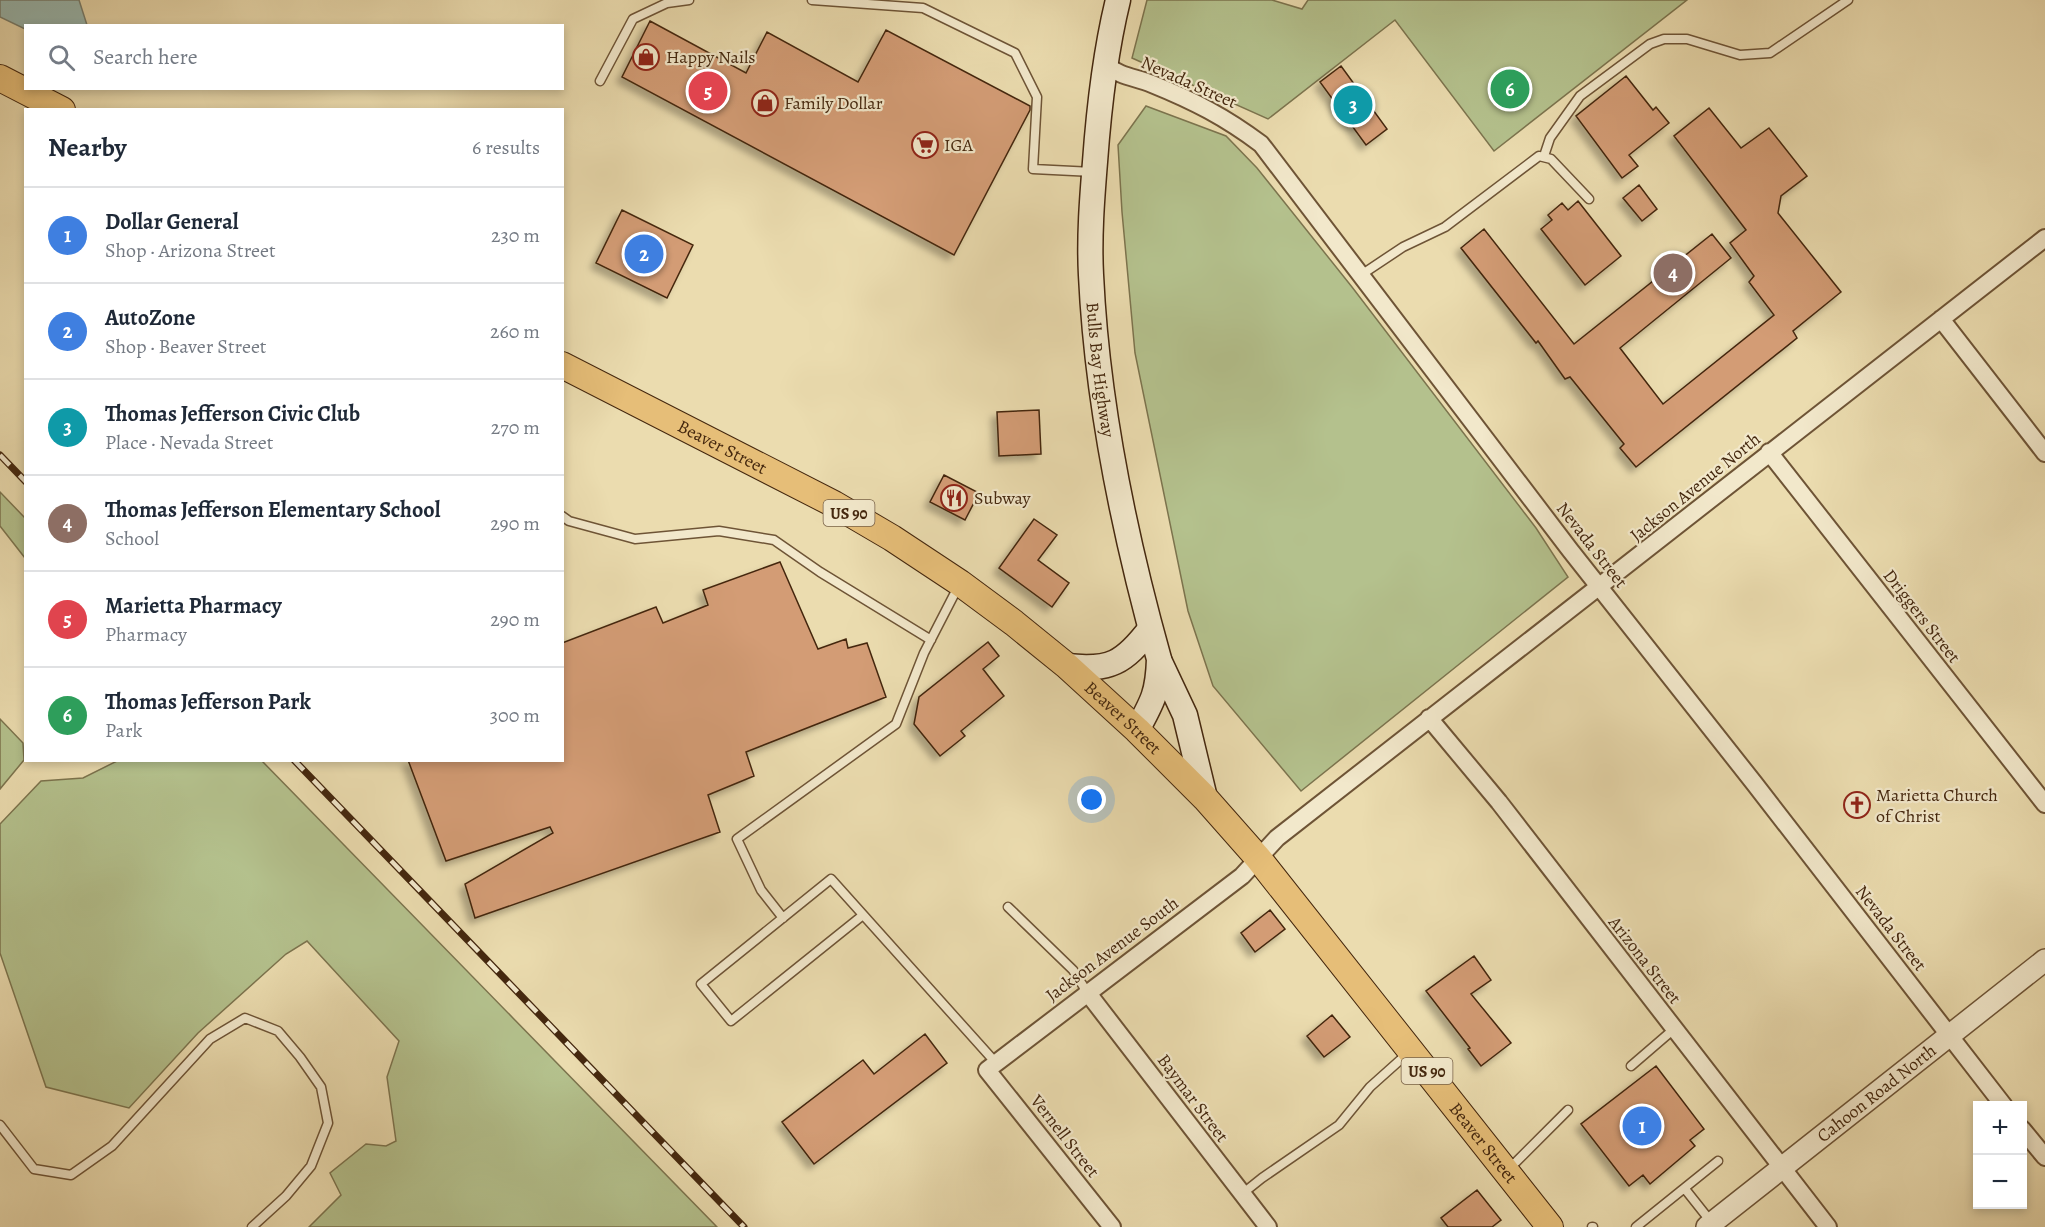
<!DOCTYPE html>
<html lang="en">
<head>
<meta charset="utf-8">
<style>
  :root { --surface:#fff; --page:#f2f2f3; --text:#1f2937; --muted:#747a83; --line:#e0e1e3; --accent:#8f2418 }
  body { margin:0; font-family:Alegreya,serif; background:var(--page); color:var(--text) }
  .controls { position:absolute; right:18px; bottom:18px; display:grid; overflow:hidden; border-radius:0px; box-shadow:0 3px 9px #0003 }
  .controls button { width:54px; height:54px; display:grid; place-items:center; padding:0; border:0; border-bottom:2px solid var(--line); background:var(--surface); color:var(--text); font:30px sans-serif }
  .you { position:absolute; left:1092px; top:800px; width:21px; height:21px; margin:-15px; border:4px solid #fff; border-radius:50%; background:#1a73e8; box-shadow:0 0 0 9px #1a73e833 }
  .badge { display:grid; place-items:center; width:39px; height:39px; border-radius:50%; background:var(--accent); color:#fff; font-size:20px; font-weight:700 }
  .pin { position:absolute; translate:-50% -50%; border:3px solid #fff; box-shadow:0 2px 6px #0006 }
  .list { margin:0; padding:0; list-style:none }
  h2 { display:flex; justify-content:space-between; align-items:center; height:78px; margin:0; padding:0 24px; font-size:26px }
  h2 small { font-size:20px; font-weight:400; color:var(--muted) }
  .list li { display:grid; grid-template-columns:39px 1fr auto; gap:18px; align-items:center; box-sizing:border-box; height:96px; padding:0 24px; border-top:2px solid var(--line) }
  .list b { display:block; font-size:22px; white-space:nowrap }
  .list p { margin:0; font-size:20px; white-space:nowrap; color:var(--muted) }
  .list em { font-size:20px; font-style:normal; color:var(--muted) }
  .icon { flex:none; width:33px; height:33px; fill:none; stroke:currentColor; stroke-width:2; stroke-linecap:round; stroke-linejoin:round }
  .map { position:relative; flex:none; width:2045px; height:1227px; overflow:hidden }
  .search { position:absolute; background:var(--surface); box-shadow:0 3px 9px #0003; left:24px; top:24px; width:540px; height:66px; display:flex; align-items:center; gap:15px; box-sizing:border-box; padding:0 21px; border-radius:0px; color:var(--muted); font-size:22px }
  .panel { position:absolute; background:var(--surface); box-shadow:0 3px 9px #0003; left:24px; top:108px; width:540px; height:654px; border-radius:0px }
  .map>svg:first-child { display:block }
  .green { fill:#b4c18d; stroke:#7c744e; stroke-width:1.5 }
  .water { fill:#99bab2; stroke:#777f70; stroke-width:1.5 }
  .building { fill:#d39c75; stroke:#44270e; stroke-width:1.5; filter:url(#shadow) }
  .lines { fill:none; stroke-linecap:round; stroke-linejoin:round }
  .service-casing { stroke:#6e5436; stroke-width:11 }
  .minor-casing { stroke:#6e5436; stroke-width:20 }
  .tertiary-casing { stroke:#6e5436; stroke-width:24 }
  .secondary-casing { stroke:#44270e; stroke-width:27 }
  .primary-casing { stroke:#44270e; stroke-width:28 }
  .service { stroke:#f2e8cb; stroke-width:8 }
  .minor { stroke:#f2e8cb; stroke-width:16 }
  .tertiary { stroke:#f2e8cb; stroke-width:21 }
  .secondary { stroke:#f2e8cb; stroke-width:24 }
  .primary { stroke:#e6be78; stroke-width:26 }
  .rail-casing { stroke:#44270e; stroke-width:7 }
  .rail { stroke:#f2e8cb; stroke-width:4.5; stroke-dasharray:14; stroke-linecap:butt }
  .labels { text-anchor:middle; stroke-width:4.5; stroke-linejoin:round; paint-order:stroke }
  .shield { fill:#f2e8cb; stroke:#786147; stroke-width:1.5 }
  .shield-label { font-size:16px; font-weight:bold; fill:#44270e }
  .poi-label { font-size:18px; fill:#44270e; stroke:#f2e8cb; text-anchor:start }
  .street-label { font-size:18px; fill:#44270e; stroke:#f2e8cb }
</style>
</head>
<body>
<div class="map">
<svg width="2045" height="1227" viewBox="0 0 2045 1227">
  <defs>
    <filter id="shadow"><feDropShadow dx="-5.5" dy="5.5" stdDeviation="3" flood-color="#0004"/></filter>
  </defs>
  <rect width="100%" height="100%" fill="#ebdcaf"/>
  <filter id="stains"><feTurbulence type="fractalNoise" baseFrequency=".00333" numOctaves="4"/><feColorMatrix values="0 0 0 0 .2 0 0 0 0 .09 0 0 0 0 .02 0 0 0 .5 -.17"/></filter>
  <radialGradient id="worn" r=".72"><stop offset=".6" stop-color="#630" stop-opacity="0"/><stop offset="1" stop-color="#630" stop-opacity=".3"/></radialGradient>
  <path class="green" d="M1147,0H1272L1302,9L1308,0H1687L1494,151L1395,20L1268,119L1132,58Z
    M1146,106L1226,136L1257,168L1352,287L1536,528L1568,577L1301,791L1213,686L1188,611L1135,353L1122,212L1118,145Z
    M0,492L25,518V558L0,526Z
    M0,719L23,743L24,760L0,789Z
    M117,761H262L717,1227H309L341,1195L330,1173L366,1144L386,1146L396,1141L387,1077L399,1041L307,941L286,954L198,1033L129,1108L46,1087L0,953V824L41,781L83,778Z"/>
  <path class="water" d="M0,0H79L87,25L26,26L25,29L0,17Z"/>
  <path class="building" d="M650,21L746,73L767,32L858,82L886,30L1030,106V110L954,255L622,77Z
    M1341,66L1387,129L1366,145L1320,82Z
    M1626,76L1653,110L1656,107L1669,123L1629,155L1638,166L1622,178L1576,116Z
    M1709,108L1741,148L1769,128L1807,176L1781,196L1778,213L1841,292L1793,331L1797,338L1636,467L1620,448L1624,444L1570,377L1565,379L1538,341L1536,343L1461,248L1484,229L1574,344L1712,234L1731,258L1620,348L1663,404L1774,315L1749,282L1754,276L1730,243L1746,230L1674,136Z
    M1639,185L1657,209L1642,221L1623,198Z
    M1578,201L1621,256L1585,285L1541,229L1552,220L1548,215L1562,203L1568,210Z
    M622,210L693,245L667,298L596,263Z
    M1039,410L1041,454L999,456L997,412Z
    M944,475L979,493L965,520L930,502Z
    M1034,519L1057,535L1038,560L1069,583L1052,607L999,568Z
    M780,562L818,649L846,639L848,648L867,643L886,697L746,752L754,776L708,795L720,832L475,918L465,884L553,833L550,827L446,861L408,760H562V643L656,607L663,623L708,605L703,590Z
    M988,642L999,656L983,669L1004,696L961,731L965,736L940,756L914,724L919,697Z
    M1270,910L1285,929L1255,952L1241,933Z
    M1474,956L1491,980L1471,994L1511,1043L1481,1066L1468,1049L1470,1048L1426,991Z
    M1332,1015L1350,1037L1324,1057L1307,1036Z
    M925,1034L947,1063L814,1164L782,1122L863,1060L874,1074Z
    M1656,1066L1704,1129L1690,1140L1695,1146L1650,1184L1643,1175L1629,1186L1581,1124Z
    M1477,1190L1501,1220L1492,1227H1448L1441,1218Z"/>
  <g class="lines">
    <defs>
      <path id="service" d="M812,0L923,8L1015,53L1037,97L1033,169L1093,172
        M600,81L633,19L667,3L689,0
        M1544,156L1550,138L1580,96L1650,44L1664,39H1687L1740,55L1770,53L1848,0
        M1361,275L1403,247L1445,227L1539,156L1551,159L1589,199
        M562,516L569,521L635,539L719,531L774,540L820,572L931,640
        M1008,907L1073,970L1087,992
        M863,915L731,1021L701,984L831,879L996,1063
        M783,918L761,890L737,839L896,724L924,653L959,585
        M1631,1066L1674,1029
        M0,1125L34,1169L71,1175L112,1146L210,1039L245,1018L278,1031L300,1057L321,1087L328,1123L311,1166L286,1196L252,1227
        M1509,1169L1568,1110
        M1685,1189L1712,1223
        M1242,1194L1262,1178L1339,1125L1370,1087L1408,1053
        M1592,1227H1593
        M1636,1227L1718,1161"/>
      <path id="minor" d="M1106,65C1121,77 1135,77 1152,84C1194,101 1225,117 1261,144L1570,550L1754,783L2004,1106
        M1941,319L2045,453
        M1769,452L2045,804
        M1429,718L1499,802L1828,1227
        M1087,992L1268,1227
        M2022,1129L2045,1157
        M1112,1227L987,1070L1242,876L1277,838L2045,238"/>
      <g id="tertiary">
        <path id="s1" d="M1707,1227L2045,960"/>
      </g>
      <g id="secondary">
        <path id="s2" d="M1118,0C1105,53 1099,107 1095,162C1092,199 1089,237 1091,275C1097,404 1124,534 1159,659C1158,692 1153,701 1137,730"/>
        <path d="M1160,662L1185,715L1205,798"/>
        <path d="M1067,666C1110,671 1124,663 1150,629"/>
      </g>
      <g id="primary">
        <path d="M0,78L62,110"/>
        <path id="s3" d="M562,365L834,504L892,538L960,583L1014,623L1067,666L1137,730L1205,798L1258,858L1550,1227"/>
      </g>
    </defs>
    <use href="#service" class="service-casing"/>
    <use href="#minor" class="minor-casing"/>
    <use href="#tertiary" class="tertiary-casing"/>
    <use href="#secondary" class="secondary-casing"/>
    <use href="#primary" class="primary-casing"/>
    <use href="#service" class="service"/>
    <use href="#minor" class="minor"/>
    <use href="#tertiary" class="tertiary"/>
    <use href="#secondary" class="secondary"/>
    <use href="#primary" class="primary"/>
    <defs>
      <path id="rail" d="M0,455L26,482
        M294,760L744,1227"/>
    </defs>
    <use href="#rail" class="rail-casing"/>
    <use href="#rail" class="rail"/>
  </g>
  <defs>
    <symbol id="shop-ring" viewBox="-11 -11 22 22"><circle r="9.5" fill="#f2e8cb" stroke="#8f2418" stroke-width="1.5"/><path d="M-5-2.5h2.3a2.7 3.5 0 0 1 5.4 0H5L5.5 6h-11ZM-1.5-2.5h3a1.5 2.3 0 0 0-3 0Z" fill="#8f2418"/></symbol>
    <symbol id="supermarket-ring" viewBox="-11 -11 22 22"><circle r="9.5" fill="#f2e8cb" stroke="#8f2418" stroke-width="1.5"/><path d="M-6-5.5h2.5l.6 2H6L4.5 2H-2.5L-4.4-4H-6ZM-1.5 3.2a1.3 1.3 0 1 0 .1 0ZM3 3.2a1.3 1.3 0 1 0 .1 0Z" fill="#8f2418"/></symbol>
    <symbol id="restaurant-ring" viewBox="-11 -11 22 22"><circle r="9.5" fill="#f2e8cb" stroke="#8f2418" stroke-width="1.5"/><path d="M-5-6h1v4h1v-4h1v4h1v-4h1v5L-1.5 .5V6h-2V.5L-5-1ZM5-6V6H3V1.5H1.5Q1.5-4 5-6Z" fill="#8f2418"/></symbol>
    <symbol id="church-ring" viewBox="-11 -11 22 22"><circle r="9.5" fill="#f2e8cb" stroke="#8f2418" stroke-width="1.5"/><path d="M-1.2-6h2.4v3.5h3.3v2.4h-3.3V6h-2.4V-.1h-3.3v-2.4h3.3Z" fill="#8f2418"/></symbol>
  </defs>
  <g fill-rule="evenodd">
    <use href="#shop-ring" x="631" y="42" width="30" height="30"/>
    <use href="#shop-ring" x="750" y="88" width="30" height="30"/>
    <use href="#supermarket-ring" x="910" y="130" width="30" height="30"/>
    <use href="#restaurant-ring" x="939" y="483" width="30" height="30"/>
    <use href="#church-ring" x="1842" y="790" width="30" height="30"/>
  </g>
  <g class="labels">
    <g class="shield">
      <rect x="823.5" y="500" width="51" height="26" rx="4.5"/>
      <rect x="1401.5" y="1058" width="51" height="26" rx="4.5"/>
    </g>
    <g class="shield-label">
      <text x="849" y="519">US 90</text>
      <text x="1427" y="1077">US 90</text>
    </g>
    <g class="poi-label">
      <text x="666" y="63">Happy Nails</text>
      <text x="784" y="109">Family Dollar</text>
      <text x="944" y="151">IGA</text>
      <text x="974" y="504">Subway</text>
      <text x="1876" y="801">Marietta Church<tspan x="1876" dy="21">of Christ</tspan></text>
    </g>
    <g class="street-label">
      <text transform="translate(1189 82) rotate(24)" y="6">Nevada Street</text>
      <text dy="6" stroke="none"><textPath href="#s2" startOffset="372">Bulls Bay Highway</textPath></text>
      <text dy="6" stroke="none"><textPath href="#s3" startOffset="180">Beaver Street</textPath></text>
      <text transform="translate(1695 487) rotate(-39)" y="6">Jackson Avenue North</text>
      <text transform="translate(1592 545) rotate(52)" y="6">Nevada Street</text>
      <text transform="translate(1922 616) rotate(52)" y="6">Driggers Street</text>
      <text dy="6" stroke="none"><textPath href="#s3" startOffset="666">Beaver Street</textPath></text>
      <text transform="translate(1891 928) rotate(52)" y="6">Nevada Street</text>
      <text transform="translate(1112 949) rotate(-37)" y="6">Jackson Avenue South</text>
      <text transform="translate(1645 960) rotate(52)" y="6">Arizona Street</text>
      <text dy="6" stroke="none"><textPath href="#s1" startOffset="216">Cahoon Road North</textPath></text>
      <text transform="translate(1193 1098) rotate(53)" y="6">Baymar Street</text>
      <text transform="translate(1065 1136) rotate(52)" y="6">Vernell Street</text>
      <text dy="6" stroke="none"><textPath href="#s3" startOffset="1224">Beaver Street</textPath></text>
    </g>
  </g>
  <rect width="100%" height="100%" filter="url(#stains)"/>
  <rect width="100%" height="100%" fill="url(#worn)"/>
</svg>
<div class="controls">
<button>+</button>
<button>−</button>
</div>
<div class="you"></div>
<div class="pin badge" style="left:1642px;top:1126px;background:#3f7fe0">1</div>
<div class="pin badge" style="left:644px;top:254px;background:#3f7fe0">2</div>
<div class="pin badge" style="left:1353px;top:105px;background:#0f9aa8">3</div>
<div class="pin badge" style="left:1673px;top:273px;background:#8d6e63">4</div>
<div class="pin badge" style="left:708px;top:91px;background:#e0444e">5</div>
<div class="pin badge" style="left:1510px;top:89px;background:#2e9e5b">6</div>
<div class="search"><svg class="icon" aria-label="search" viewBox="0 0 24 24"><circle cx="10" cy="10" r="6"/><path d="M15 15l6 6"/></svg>Search here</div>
<section class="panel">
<h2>Nearby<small>6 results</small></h2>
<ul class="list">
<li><span class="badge" style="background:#3f7fe0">1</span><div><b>Dollar General</b><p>Shop · Arizona Street</p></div><em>230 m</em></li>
<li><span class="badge" style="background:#3f7fe0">2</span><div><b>AutoZone</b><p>Shop · Beaver Street</p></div><em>260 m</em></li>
<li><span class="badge" style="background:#0f9aa8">3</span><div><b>Thomas Jefferson Civic Club</b><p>Place · Nevada Street</p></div><em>270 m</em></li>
<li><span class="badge" style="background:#8d6e63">4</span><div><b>Thomas Jefferson Elementary School</b><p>School</p></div><em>290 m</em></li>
<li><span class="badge" style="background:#e0444e">5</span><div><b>Marietta Pharmacy</b><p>Pharmacy</p></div><em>290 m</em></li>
<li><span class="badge" style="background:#2e9e5b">6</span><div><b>Thomas Jefferson Park</b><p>Park</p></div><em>300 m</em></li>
</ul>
</section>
</div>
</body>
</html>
